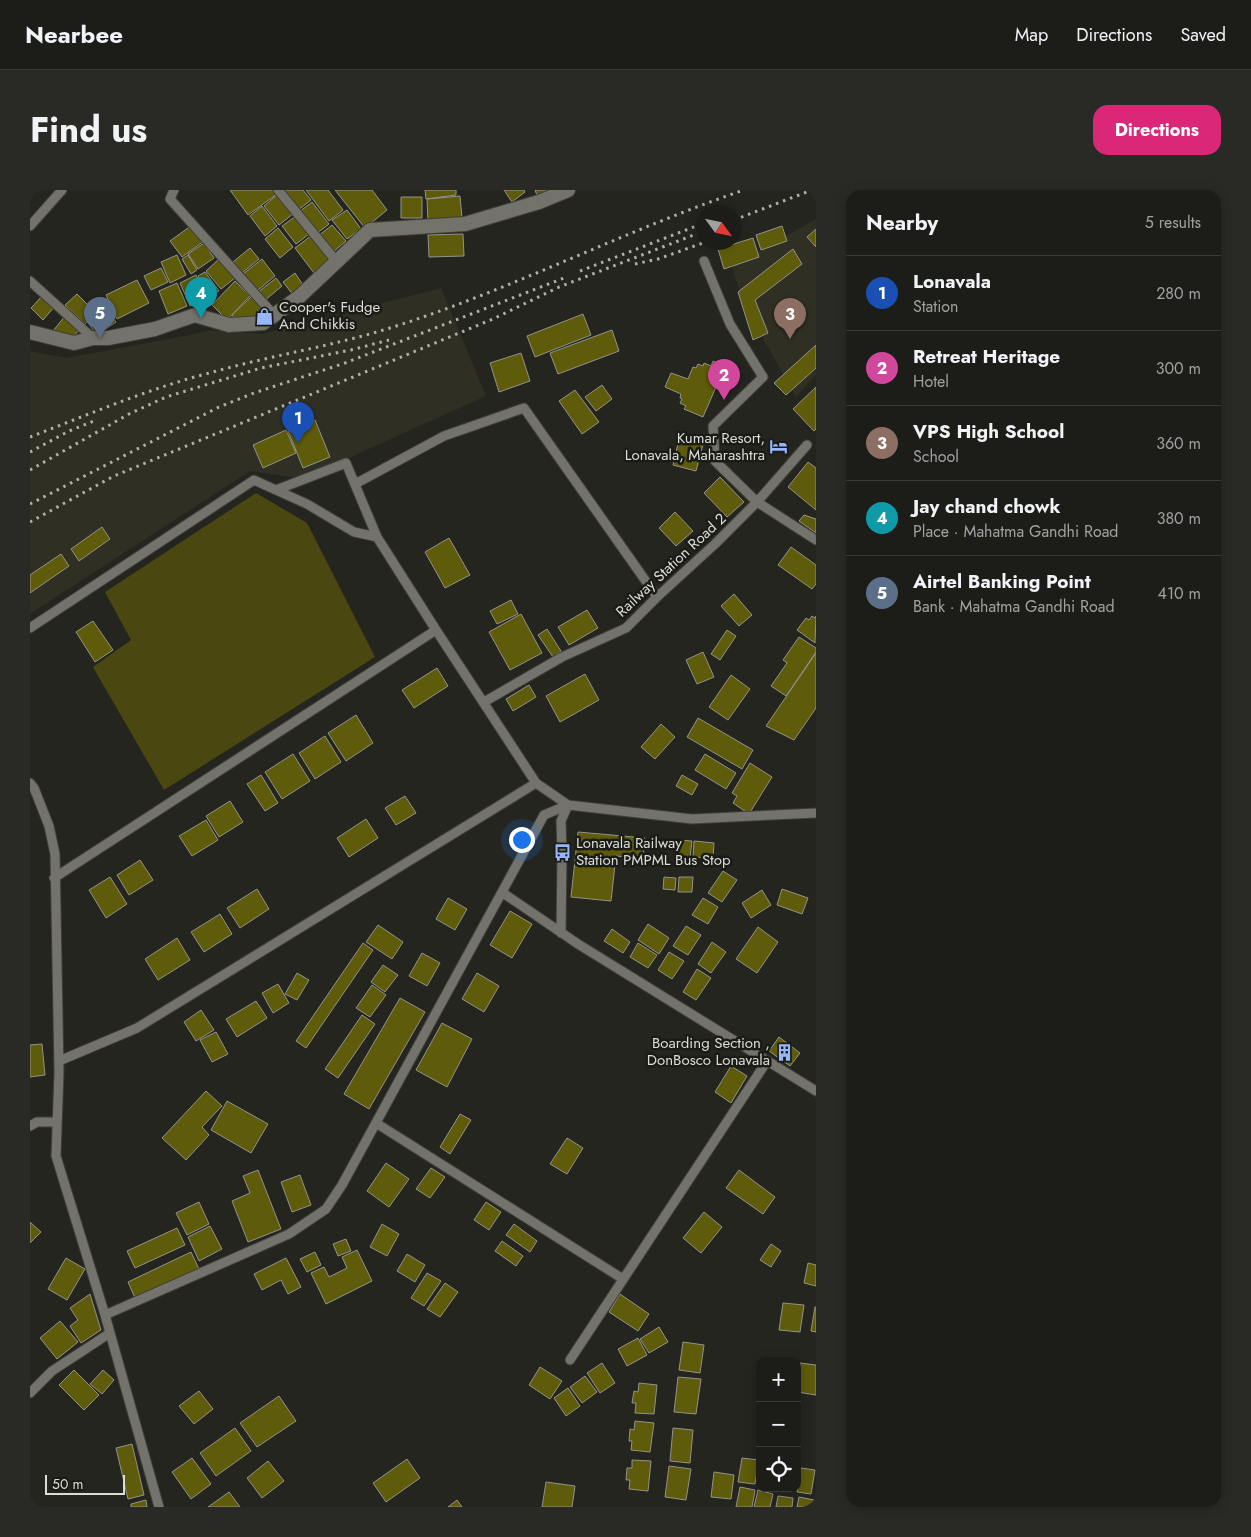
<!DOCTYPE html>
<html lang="en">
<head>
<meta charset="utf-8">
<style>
  :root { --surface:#1c1c18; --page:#292925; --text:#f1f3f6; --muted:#a0a1a2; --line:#3a3a37; --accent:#db2777 }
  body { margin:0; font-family:Jost,sans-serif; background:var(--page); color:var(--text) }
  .controls { position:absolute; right:15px; bottom:15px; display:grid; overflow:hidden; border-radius:10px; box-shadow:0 2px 12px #0003 }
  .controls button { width:45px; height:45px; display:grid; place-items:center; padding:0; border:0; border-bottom:1px solid var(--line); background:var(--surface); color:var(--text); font:25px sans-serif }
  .compass { position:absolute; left:666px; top:15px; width:45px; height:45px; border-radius:50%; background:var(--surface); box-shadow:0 2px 12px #0003; rotate:123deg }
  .scale { position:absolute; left:15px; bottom:12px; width:80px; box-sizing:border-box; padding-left:5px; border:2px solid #dcdcd8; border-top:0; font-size:14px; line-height:18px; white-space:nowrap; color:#dcdcd8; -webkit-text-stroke:4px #1c1c17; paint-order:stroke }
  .you { position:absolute; left:491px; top:649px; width:18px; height:18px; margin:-12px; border:4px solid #fff; border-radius:50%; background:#1a73e8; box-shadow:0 0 0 8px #1a73e833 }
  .badge { display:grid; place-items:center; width:32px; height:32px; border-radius:50%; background:var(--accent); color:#fff; font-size:16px; font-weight:700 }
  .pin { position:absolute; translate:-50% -41px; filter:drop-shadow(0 1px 2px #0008) }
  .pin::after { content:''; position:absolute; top:26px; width:18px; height:15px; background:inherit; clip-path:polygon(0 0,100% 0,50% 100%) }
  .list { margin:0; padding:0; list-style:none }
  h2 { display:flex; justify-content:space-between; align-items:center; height:65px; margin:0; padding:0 20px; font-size:21px }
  h2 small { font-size:16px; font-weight:400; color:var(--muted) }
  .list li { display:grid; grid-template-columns:32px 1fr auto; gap:15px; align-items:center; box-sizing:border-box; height:75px; padding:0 20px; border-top:1px solid var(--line) }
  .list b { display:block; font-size:19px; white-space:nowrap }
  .list p { margin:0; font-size:16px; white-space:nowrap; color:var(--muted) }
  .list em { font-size:16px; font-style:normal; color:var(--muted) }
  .icon { flex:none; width:28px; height:28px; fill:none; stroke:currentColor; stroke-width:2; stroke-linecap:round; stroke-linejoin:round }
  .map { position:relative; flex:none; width:786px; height:1317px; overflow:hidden; border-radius:15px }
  header { display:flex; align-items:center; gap:30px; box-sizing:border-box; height:70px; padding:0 25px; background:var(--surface); border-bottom:1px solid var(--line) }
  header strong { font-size:24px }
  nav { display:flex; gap:28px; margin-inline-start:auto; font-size:18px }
  .intro { display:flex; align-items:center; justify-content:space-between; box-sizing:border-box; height:120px; padding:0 30px }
  h1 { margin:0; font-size:35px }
  .button { padding:12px 22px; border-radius:15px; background:var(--accent); color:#fff; font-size:18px; font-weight:700 }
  main { display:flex; gap:30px; padding:0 30px }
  aside { flex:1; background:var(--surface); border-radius:15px; box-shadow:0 2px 12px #0003 }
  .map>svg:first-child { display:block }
  .built { fill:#2f2f23 }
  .green { fill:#4a4810 }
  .building { fill:#5e5b0a; stroke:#93938c }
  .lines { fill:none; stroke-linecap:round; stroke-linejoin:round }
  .minor-casing { stroke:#3f3f3b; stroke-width:11 }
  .secondary-casing { stroke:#3f3f3b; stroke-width:16 }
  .minor { stroke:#73736c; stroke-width:9 }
  .secondary { stroke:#73736c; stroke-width:14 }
  .rail { stroke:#b0b0ac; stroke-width:3; stroke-dasharray:2.5 5; stroke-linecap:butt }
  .labels { text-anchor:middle; stroke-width:5; stroke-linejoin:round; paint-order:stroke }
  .poi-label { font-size:15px; fill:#dcdcd8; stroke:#1c1c17; text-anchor:start }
  .street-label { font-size:15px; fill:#dcdcd8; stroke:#1c1c17 }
</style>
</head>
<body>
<header>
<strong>Nearbee</strong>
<nav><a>Map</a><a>Directions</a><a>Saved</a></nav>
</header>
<div class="intro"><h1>Find us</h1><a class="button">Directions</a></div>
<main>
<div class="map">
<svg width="786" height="1317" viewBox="0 0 786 1317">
  <rect width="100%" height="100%" fill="#252520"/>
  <path class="built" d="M786,29V185L766,207L713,113L702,77Z
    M411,98L456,206L272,289L220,281L0,424V161L36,168L160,145L180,140L232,144Z"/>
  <path class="green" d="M226,303L277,333L345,467L134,600L63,477L101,450L75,402Z"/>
  <path class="building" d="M200,0H244L247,4L218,25Z
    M254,0H273L281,10L267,21Z
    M276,0H298L313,20L299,31Z
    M305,0H342L357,20L335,38Z
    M395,0H426V5L396,9Z
    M474,0H494L495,2L482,12Z
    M505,0H527L508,8Z
    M248,4L263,24L249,35L234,16Z
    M430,6L432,28L398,31L397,9Z
    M371,7H392V28H371Z
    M282,12L299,34L286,44L269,22Z
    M232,16L247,36L235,46L220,26Z
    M317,20L331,39L317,49L302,30Z
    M266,26L279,44L266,54L252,36Z
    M162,35L174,51L152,67L140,51Z
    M302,35L316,51L302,63L288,46Z
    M752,36L757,51L731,60L726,45Z
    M248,38L263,57L250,68L235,49Z
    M786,39V57L777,47Z
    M433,44L434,66L399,67L398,45Z
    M282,45L301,70L284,83L265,58Z
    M723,48L729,67L694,79L688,59Z
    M174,53L184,68L168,79L158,64Z
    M220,58L229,69L212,83L203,72Z
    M763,59L772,74L725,110L738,143L723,150L708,102Z
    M147,65L156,85L140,93L131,72Z
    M158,65L167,80L161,84L152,69Z
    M189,69L205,88L191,99L176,81Z
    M232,69L245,86L227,101L213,84Z
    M131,78L138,92L121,100L114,86Z
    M175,82L189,101L177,107L168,86Z
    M265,83L275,98L264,106L253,92Z
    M166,85L177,108L160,116L150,93Z
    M246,88L252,96L234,111L227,103Z
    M107,90L119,113L87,129L76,105Z
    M205,91L220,106L197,130L182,115Z
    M147,93L157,116L138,124L129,101Z
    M47,104L66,123L55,134L35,115Z
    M13,105L25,116L13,130L1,118Z
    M222,106L236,121L225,132L206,130L202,125Z
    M77,120L86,132L67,145L58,133Z
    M553,124L561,145L505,167L497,146Z
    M35,126L50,139L40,150L23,141Z
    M582,140L589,161L528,184L520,163Z
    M786,155V178L756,205L744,193Z
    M491,163L500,191L469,202L460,173Z
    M683,171L695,176L673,227L654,219L656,216L650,213L652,209L650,208L651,204L635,197L641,183L658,189L663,177L666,178L668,174L673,176L674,173L681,176Z
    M572,195L582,209L566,221L555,207Z
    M786,197V239L784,241L763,219Z
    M545,200L569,232L552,244L529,211Z
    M285,230L300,267L273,278L258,241Z
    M256,240L266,263L233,278L223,255Z
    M650,245L674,251L666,281L643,275Z
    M778,272L786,278V320L758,297Z
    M690,287L714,312L697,327L674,303Z
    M645,322L663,341L646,356L629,338Z
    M774,325L786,329V343L769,331Z
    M72,337L80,349L49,371L41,359Z
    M419,348L440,385L415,398L395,362Z
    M761,357L786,375V394L782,399L748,375Z
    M31,364L39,376L0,403V385Z
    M704,404L722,425L709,436L691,416Z
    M481,410L488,424L467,434L460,421Z
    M557,420L568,438L539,455L528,437Z
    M491,424L512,463L480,480L459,442Z
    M782,426L785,428L786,426L785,453L767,440L776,428L779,430Z
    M63,431L83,460L65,472L46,442Z
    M517,439L531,461L523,467L508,445Z
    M697,440L706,446L690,470L681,464Z
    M769,447L786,458V462L756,506L741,496L757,473L753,470Z
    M673,462L684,487L667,494L656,470Z
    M786,463V518L764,550L736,536Z
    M407,478L418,496L384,518L372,500Z
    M555,484L569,510L530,532L516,506Z
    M701,485L720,499L698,530L679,517Z
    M499,495L506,507L483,521L476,509Z
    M326,525L343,553L316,571L298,543Z
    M668,528L723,560L712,579L657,547Z
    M631,534L645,547L625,569L611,557Z
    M295,546L311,572L285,589L269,563Z
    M263,564L280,591L252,609L235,582Z
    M675,564L706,583L696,599L665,580Z
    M720,573L742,587L719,624L703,613L707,606L702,603Z
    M231,585L248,613L235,621L217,594Z
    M652,585L668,594L662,605L646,596Z
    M375,606L386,623L366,635L355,618Z
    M200,611L213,632L189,647L176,626Z
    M336,629L348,648L319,667L307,648Z
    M176,630L188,650L162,666L149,646Z
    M548,642L615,648L613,669L586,666L581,711L541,707Z
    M647,650L662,651L660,668L645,666Z
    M664,651L684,653L683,668L663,667Z
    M110,670L123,690L99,705L87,685Z
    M693,681L707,690L692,712L678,703Z
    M80,687L97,714L76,728L59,700Z
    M634,687L646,688L645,700L633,699Z
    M649,687H663L662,702H648Z
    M227,699L239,719L210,738L197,718Z
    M752,699L778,708L772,724L747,715Z
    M732,700L741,715L721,728L712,713Z
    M418,708L437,719L425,740L406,729Z
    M673,708L688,717L678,734L662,725Z
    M480,721L502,734L482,768L460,755Z
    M190,724L202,744L174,762L161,742Z
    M618,734L639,748L629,764L608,750Z
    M348,735L373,752L362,769L336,752Z
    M656,736L671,745L658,765L643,756Z
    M728,737L748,752L727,783L706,769Z
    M582,739L600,752L593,763L574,751Z
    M147,748L160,770L128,790L115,769Z
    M682,752L696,762L681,783L668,774Z
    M333,753L343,760L276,858L266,851Z
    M608,753L627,765L618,778L600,767Z
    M639,762L654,771L642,789L628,780Z
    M392,763L410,773L397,796L379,786Z
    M353,775L368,785L355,802L341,792Z
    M667,779L681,788L666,810L653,802Z
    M267,783L279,790L267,810L255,804Z
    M447,783L469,796L454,822L432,809Z
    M248,794L259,813L243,823L232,803Z
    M342,795L356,805L340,827L326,818Z
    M370,808L395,822L339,919L314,904Z
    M226,811L237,828L207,847L196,829Z
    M171,820L184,840L166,851L154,832Z
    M332,825L345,834L308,888L295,879Z
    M412,833L442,849L417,897L386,880Z
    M186,842L198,864L182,872L170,850Z
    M749,847L770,863L760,876L739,861Z
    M12,854L15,885L0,887V855Z
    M701,876L717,886L701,913L685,902Z
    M176,901L192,916L172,937L179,945L156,970L132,948Z
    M197,911L238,934L221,963L181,940Z
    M430,924L441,930L420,964L410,957Z
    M537,948L553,958L537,984L520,974Z
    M356,973L379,989L359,1017L337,1001Z
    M401,978L415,987L400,1008L386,999Z
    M228,980L251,1039L218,1052L202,1011L220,1003L213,986Z
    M709,980L745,1007L733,1024L696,998Z
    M270,985L281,1015L262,1022L251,992Z
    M169,1012L179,1034L157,1045L146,1023Z
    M456,1012L471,1022L459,1040L444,1030Z
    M674,1022L692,1037L671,1063L653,1048Z
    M0,1032L11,1042L0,1053Z
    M352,1034L369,1044L357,1066L340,1057Z
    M484,1034L507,1051L500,1062L476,1045Z
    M180,1036L192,1059L169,1071L158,1047Z
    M147,1038L155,1055L105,1078L97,1061Z
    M316,1049L321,1061L308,1066L303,1054Z
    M472,1051L493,1066L486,1076L465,1061Z
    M741,1054L751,1061L741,1077L730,1070Z
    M327,1060L342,1091L296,1114L281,1083L294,1077L299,1087L317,1078L312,1067Z
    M161,1062L169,1079L105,1108L98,1092Z
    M285,1062L291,1075L277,1082L270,1069Z
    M377,1064L395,1075L385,1092L367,1081Z
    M36,1068L55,1079L37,1110L18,1099Z
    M256,1068L271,1097L258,1104L251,1090L232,1100L224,1084Z
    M778,1073L786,1075V1096L774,1093Z
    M397,1083L411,1091L394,1116L381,1108Z
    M415,1093L428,1102L410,1127L397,1119Z
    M60,1104L71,1140L51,1153L40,1136L48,1130L40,1118Z
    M590,1104L619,1124L608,1141L579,1122Z
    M753,1113L774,1115L770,1142L749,1140Z
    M785,1117H786V1142L781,1141Z
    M30,1131L48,1152L27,1169L10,1148Z
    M629,1137L638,1152L619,1163L610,1149Z
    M608,1148L617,1165L597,1176L588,1159Z
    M653,1152L674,1155L670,1183L649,1180Z
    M572,1173L585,1193L570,1203L557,1183Z
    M770,1173L786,1175V1205L767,1202Z
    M510,1177L532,1191L520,1209L499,1195Z
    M44,1180L69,1205L54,1220L29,1195Z
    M73,1180L84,1190L72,1204L60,1194Z
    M555,1186L567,1202L552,1213L540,1197Z
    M648,1187L671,1189L666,1224L644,1222Z
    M609,1193L627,1195L624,1224L605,1223L606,1213H602L604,1201L608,1202Z
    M538,1198L550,1216L536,1226L524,1208Z
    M169,1201L183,1219L164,1234L149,1216Z
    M249,1206L266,1231L227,1257L210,1233Z
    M605,1231L624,1233L620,1262L601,1260L602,1251H599L600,1239L604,1240Z
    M205,1238L221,1261L186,1286L170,1263Z
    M643,1238L663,1240L660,1273L640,1271Z
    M102,1254L114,1305L98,1309L86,1258Z
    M162,1268L181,1294L161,1309L142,1282Z
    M712,1268L729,1270L725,1294L708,1292Z
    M377,1269L390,1288L356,1312L343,1293Z
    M602,1270L621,1271L618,1301L599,1299L600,1290H596L597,1278H602Z
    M238,1271L254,1291L232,1308L217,1288Z
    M639,1276L661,1279L656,1310L635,1307Z
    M771,1278L785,1280L781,1304L767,1302Z
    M684,1282L704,1285L701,1309L681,1307Z
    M516,1292L545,1296L542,1317H512Z
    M710,1297L725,1300L722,1317H706Z
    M728,1300L743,1304L740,1317H724Z
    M199,1302L210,1317H178Z
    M748,1306L763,1308L762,1317H746Z
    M769,1307L784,1310L783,1317H767Z
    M116,1310L117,1317H101V1314Z
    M427,1310L432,1317H418Z"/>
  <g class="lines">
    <defs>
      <path id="minor" d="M144,0L140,9L244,125
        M248,0L307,72
        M0,36L32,0
        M674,71L700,134L733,187L683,236L685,271L727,312L777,255
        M0,91L63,148
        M325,294L414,246L494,218L627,407
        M246,300L316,273L347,347
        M0,438L224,290L277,314L324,342L347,347L406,440L506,593L538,615L662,629L786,623
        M454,512L532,467L596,438L627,407L685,354L727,312L786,350
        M0,593L4,598L19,636L25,664L29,882L26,966L75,1125L129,1317
        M24,688L406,440
        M473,703L548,754L786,901
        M531,743L532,662L531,631L538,615
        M29,871L107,838L506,593
        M346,933L593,1089
        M0,936L7,932H27
        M75,1125L259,1044L296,1019L312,995L514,625L538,615
        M540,1170L737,871
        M0,1203L22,1181L80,1143"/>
      <path id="secondary" d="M0,142L44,153L63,148H78L125,139L165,125L199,135L233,133L269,107L340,40L435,34L509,12L538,0"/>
    </defs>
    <use href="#minor" class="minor-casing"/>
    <use href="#secondary" class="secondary-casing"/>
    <use href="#minor" class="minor"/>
    <use href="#secondary" class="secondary"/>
    <path class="rail" d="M704,30L782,0
      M605,74L628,69L673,53
      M550,81L674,33
      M0,247C60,224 120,198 183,182C243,165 304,156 363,137C483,99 596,40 714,0
      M0,262L39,241L64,231
      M0,280L99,224L136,207L231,178L321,160L359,150
      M0,314L189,217L224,203L315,173L534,88
      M0,332L84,286L463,129L529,97L674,41"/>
  </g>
  <defs>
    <symbol id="shop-bare" viewBox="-9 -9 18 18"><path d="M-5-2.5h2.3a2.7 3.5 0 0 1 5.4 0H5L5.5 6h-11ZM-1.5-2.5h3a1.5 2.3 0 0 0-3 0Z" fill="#96b6fd" stroke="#1c1c17" stroke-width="2.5" paint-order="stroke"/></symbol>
    <symbol id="hotel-bare" viewBox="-9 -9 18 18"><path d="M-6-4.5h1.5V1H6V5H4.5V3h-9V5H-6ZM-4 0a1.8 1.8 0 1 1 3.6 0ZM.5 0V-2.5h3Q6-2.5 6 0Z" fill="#96b6fd" stroke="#1c1c17" stroke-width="2.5" paint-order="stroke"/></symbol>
    <symbol id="bus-bare" viewBox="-9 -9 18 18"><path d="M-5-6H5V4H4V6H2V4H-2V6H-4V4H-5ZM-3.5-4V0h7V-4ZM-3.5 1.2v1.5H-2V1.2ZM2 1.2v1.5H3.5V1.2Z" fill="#96b6fd" stroke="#1c1c17" stroke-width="2.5" paint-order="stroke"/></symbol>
    <symbol id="building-bare" viewBox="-9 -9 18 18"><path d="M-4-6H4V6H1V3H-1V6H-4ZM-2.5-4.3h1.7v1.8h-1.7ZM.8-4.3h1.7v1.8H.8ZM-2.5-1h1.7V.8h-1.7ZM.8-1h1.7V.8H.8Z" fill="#96b6fd" stroke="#1c1c17" stroke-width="2.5" paint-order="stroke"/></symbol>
  </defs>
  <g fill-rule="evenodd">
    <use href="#shop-bare" x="222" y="114" width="25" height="25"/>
    <use href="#hotel-bare" x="736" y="244" width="25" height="25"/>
    <use href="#bus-bare" x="520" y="650" width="25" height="25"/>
    <use href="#building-bare" x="742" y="850" width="25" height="25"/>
  </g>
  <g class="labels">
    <g class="poi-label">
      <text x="249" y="122">Cooper's Fudge<tspan x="249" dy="17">And Chikkis</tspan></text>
      <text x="735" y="253" text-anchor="end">Kumar Resort,<tspan x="735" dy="17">Lonavala, Maharashtra</tspan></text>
      <text x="546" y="658">Lonavala Railway<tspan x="546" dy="17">Station PMPML Bus Stop</tspan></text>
      <text x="740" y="858" text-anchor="end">Boarding Section ,<tspan x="740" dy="17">DonBosco Lonavala</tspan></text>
    </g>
    <g class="street-label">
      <text transform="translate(641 375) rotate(-43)" y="5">Railway Station Road 2</text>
    </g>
  </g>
</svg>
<div class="controls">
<button>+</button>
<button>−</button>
<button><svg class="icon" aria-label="locate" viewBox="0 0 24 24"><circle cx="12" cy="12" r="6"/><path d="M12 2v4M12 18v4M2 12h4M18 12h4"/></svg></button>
</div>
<svg class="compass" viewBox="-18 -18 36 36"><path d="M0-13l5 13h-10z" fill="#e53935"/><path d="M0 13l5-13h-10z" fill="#a0a1a2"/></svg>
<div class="scale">50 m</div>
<div class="you"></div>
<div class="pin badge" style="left:268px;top:253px;background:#1a4fb4">1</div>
<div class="pin badge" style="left:694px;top:210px;background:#d1479c">2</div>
<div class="pin badge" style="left:760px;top:149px;background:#8d6e63">3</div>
<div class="pin badge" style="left:171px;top:128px;background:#0f9aa8">4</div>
<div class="pin badge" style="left:70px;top:148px;background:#5c6f8a">5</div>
</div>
<aside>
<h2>Nearby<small>5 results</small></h2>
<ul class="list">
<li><span class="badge" style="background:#1a4fb4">1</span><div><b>Lonavala</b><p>Station</p></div><em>280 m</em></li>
<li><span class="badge" style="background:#d1479c">2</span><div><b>Retreat Heritage</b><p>Hotel</p></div><em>300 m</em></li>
<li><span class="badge" style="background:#8d6e63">3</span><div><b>VPS High School</b><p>School</p></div><em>360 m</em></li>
<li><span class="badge" style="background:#0f9aa8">4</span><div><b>Jay chand chowk</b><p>Place · Mahatma Gandhi Road</p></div><em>380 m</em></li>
<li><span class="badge" style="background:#5c6f8a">5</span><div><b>Airtel Banking Point</b><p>Bank · Mahatma Gandhi Road</p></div><em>410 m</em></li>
</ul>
</aside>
</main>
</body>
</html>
